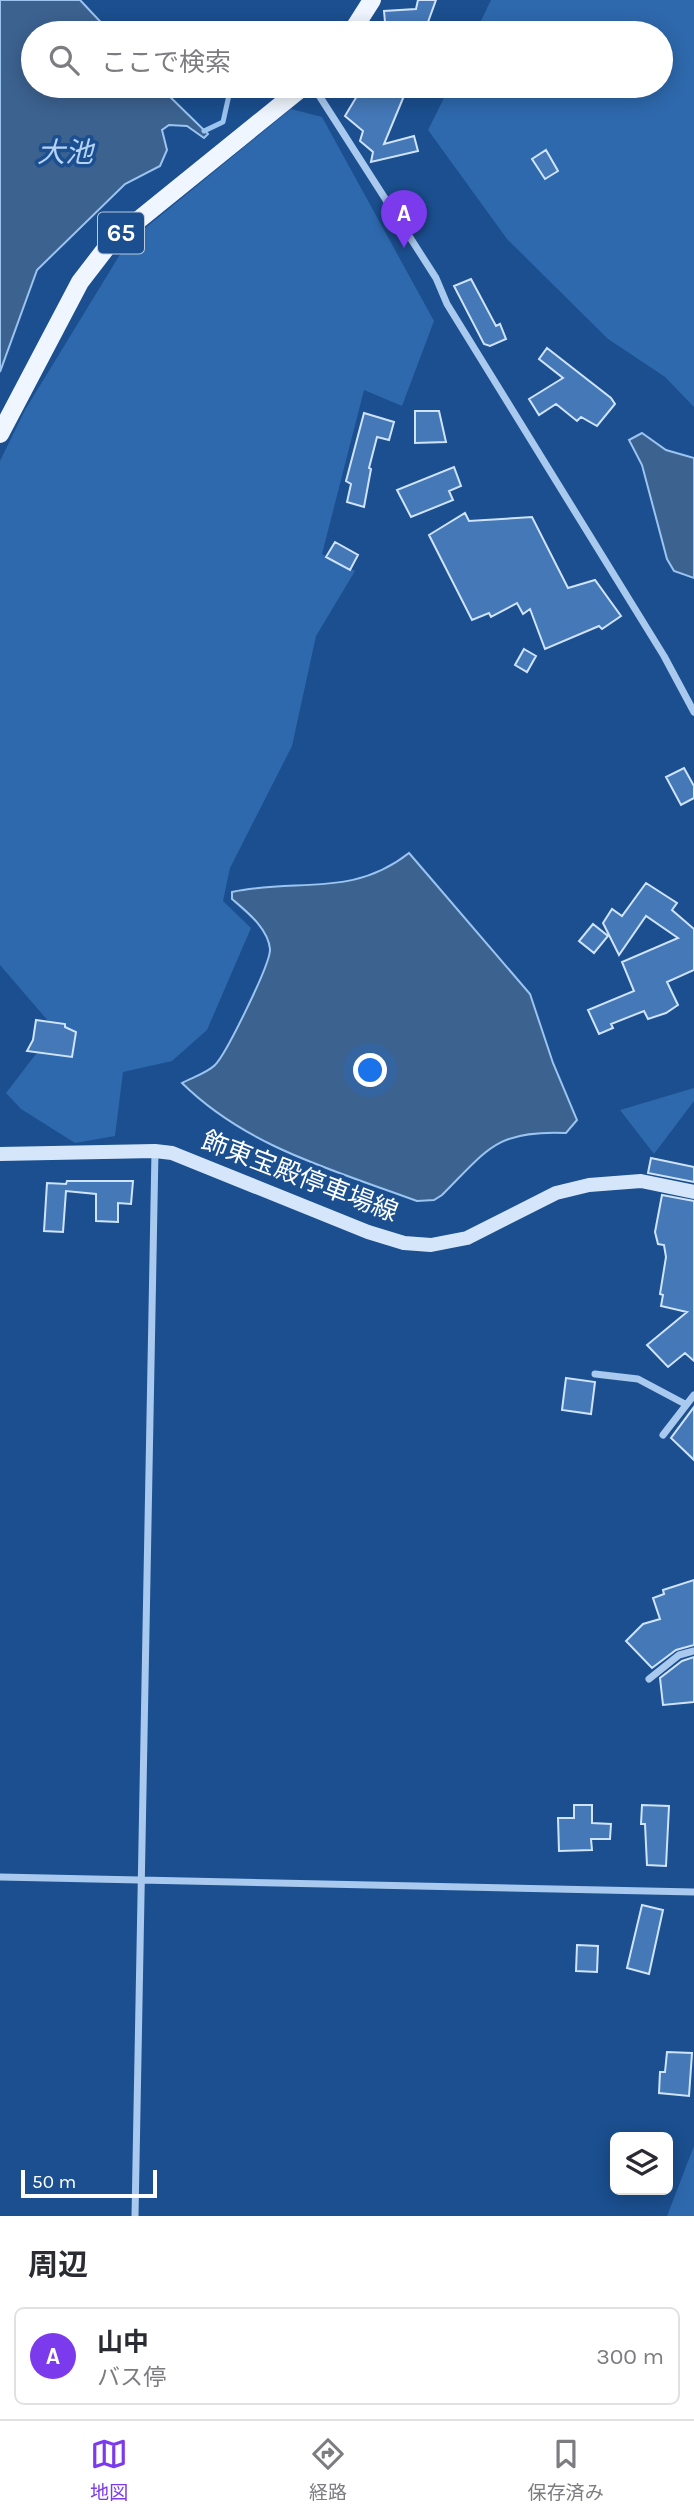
<!DOCTYPE html>
<html lang="ja">
<head>
<meta charset="utf-8">
<style>
  :root { --surface:#fff; --page:#f2f2f3; --text:#2b2b33; --muted:#7c7c81; --line:#e1e1e2; --accent:#7c3aed }
  body { margin:0; font-family:Karla,"Noto Sans JP",sans-serif; background:var(--page); color:var(--text) }
  .controls { position:absolute; right:21px; bottom:21px; display:grid; overflow:hidden; border-radius:10px; box-shadow:0 4px 18px #0003 }
  .controls button { width:63px; height:63px; display:grid; place-items:center; padding:0; border:0; border-bottom:2px solid var(--line); background:var(--surface); color:var(--text); font:35px sans-serif }
  .scale { position:absolute; left:21px; bottom:18px; width:136px; box-sizing:border-box; padding-left:7px; border:4px solid #fff; border-top:0; font-size:19px; line-height:24px; white-space:nowrap; color:#fff; -webkit-text-stroke:5px #1b4f8f; paint-order:stroke }
  .you { position:absolute; left:371px; top:1071px; width:24px; height:24px; margin:-18px; border:5px solid #fff; border-radius:50%; background:#1a73e8; box-shadow:0 0 0 10px #1a73e833 }
  .badge { display:grid; place-items:center; width:46px; height:46px; border-radius:50%; background:var(--accent); color:#fff; font-size:23px; font-weight:700 }
  .pin { position:absolute; translate:-50% -58px; filter:drop-shadow(0 2px 4px #0008) }
  .pin::after { content:''; position:absolute; top:37px; width:24px; height:21px; background:inherit; clip-path:polygon(0 0,100% 0,50% 100%) }
  .list { margin:0; padding:0; list-style:none }
  h2 { display:flex; justify-content:space-between; align-items:center; height:91px; margin:0; padding:0 28px; font-size:30px }
  h2 small { font-size:23px; font-weight:400; color:var(--muted) }
  .list li { display:grid; grid-template-columns:46px 1fr auto; gap:21px; align-items:center; box-sizing:border-box; height:98px; margin:0 14px 14px; padding:0 14px; border:2px solid var(--line); border-radius:10px }
  .list b { display:block; font-size:26px; white-space:nowrap }
  .list p { margin:0; font-size:23px; white-space:nowrap; color:var(--muted) }
  .list em { font-size:23px; font-style:normal; color:var(--muted) }
  .icon { flex:none; width:38px; height:38px; fill:none; stroke:currentColor; stroke-width:2; stroke-linecap:round; stroke-linejoin:round }
  .map { position:relative; flex:none; width:694px; height:2216px; overflow:hidden }
  .search { position:absolute; background:var(--surface); box-shadow:0 4px 18px #0003; left:21px; right:21px; top:21px; height:77px; display:flex; align-items:center; gap:18px; box-sizing:border-box; padding:0 24px; border-radius:38px; color:var(--muted); font-size:26px }
  .sheet { height:203px; background:var(--surface) }
  nav { display:flex; justify-content:space-around; align-items:center; box-sizing:border-box; height:98px; border-top:2px solid var(--line); background:var(--surface); font-size:19px; color:var(--muted) }
  nav a { display:grid; justify-items:center; gap:4px }
  nav .on { color:var(--accent) }
  .map>svg:first-child { display:block }
  .green { fill:#2e69ad }
  .water { fill:#3c6290; stroke:#9cc4f0; stroke-width:2 }
  .lines { fill:none; stroke-linecap:round; stroke-linejoin:round }
  .stream { stroke:#9cc4f0; stroke-width:5 }
  .building { fill:#4478b7; stroke:#cfe3fa; stroke-width:2 }
  .street { stroke:#a9c9ee; stroke-width:7 }
  .secondary { stroke:#d6e6fa; stroke-width:14 }
  .primary { stroke:#f0f6ff; stroke-width:18 }
  .labels { text-anchor:middle; stroke-width:7; stroke-linejoin:round; paint-order:stroke }
  .shield { fill:#1b4f8f; stroke:#bbcadd; stroke-width:2 }
  .shield-label { font-size:24px; font-weight:bold; fill:#fff }
  .street-label { font-size:26px; fill:#fff; stroke:#1b4f8f }
  .water-label { font-size:28px; font-style:italic; fill:#b5d3f5; stroke:#1b4f8f }
</style>
</head>
<body>
<div class="map">
<svg width="694" height="2216" viewBox="0 0 694 2216">
  <rect width="100%" height="100%" fill="#1b4f8f"/>
  <path class="green" d="M491,0H694V407L665,377L608,339L507,239L428,130L450,86H661V33H475Z
    M291,109L322,117L434,321L402,406L364,390L322,554L355,571L316,636L292,746L230,868L223,901L251,928L207,1030L172,1061L123,1072L115,1136L75,1143L21,1109L6,1093L55,1029L0,965V461L25,410L127,243Z
    M694,1088V1101L654,1154L620,1110Z
    M694,2146V2216H667Z"/>
  <path class="water" d="M0,0H80L111,33H33V86H159L208,134L204,138L187,126L169,125L162,130L167,150L160,166L125,184L37,270L0,372Z
    M642,433L666,450L694,458V578L674,571L667,559L642,465L629,440Z
    M409,853L530,994L553,1063L577,1120L566,1133C496,1130 488,1149 442,1195L434,1200L417,1201C333,1170 247,1147 182,1083C191,1078 207,1073 215,1065C226,1054 271,963 270,949C268,928 247,912 232,899V892C297,878 352,898 409,853Z"/>
  <g class="lines">
    <path class="stream" d="M204,131L223,122L231,86"/>
  </g>
  <path class="building" d="M418,0H436L424,33H386L384,11L416,9Z
    M363,86H392L406,91L384,144L414,136L418,151L371,162L373,152L360,141L363,131L345,116Z
    M546,150L558,171L545,179L532,159Z
    M471,279L496,326L500,324L506,339L490,346L484,344L454,286Z
    M547,348L611,398L615,404L597,426L581,417L577,421L556,404L539,415L529,399L563,378L539,359Z
    M415,411H439L446,442L415,443Z
    M364,413L394,422L389,440L377,437L369,468L371,469L364,507L347,502L351,484L346,481Z
    M454,467L461,486L449,491L453,500L411,517L397,490Z
    M465,513L469,521L532,517L568,588L595,580L621,616L602,629L599,626L545,649L530,609L523,614L517,603L491,617L489,613L472,620L429,535Z
    M335,542L358,555L350,570L326,557Z
    M524,649L536,656L527,672L515,665Z
    M684,768L694,786V798L681,805L666,777Z
    M646,883L677,903L672,910L694,929V970L667,982L678,1005L666,1013L648,1019L644,1011L611,1024L613,1028L599,1034L588,1010L634,991L622,962L678,938L646,916L619,955L603,923L612,909L622,916Z
    M593,924L608,936L594,953L579,941Z
    M36,1020L65,1024V1027L76,1032L72,1057L27,1051L33,1040Z
    M651,1158L694,1167V1182L648,1173Z
    M67,1181H133L131,1204L118,1203V1222L96,1221V1194L66,1191L63,1232L44,1231L47,1183L66,1184Z
    M662,1195L694,1201V1361L685,1353L668,1367L647,1345L687,1312L661,1306L663,1295L660,1294L666,1257L664,1245L658,1244L655,1232Z
    M566,1378L595,1382L591,1414L562,1410Z
    M694,1407V1460L671,1438Z
    M694,1580V1645L676,1650L652,1668L626,1641L643,1624L660,1619L653,1598L664,1594L663,1590Z
    M694,1657V1702L663,1705L660,1678L682,1661Z
    M574,1805H592V1823L611,1824L610,1839H591L592,1850L559,1851L558,1818H574Z
    M642,1805L669,1806L666,1866L647,1865L645,1824H641Z
    M642,1905L663,1910L649,1974L627,1968Z
    M577,1945L598,1946L597,1972L576,1971Z
    M667,2052L692,2053L689,2096L659,2093L660,2072H665Z"/>
  <g class="lines">
    <path class="street" d="M313,86L436,278L447,304L664,656L694,712
      M595,1374L638,1379L685,1404
      M663,1435L694,1395
      M649,1679L679,1655L694,1651
      M0,1877L694,1892
      M135,2216L155,1151"/>
    <path class="secondary" d="M0,1154L155,1151L172,1153L368,1232L404,1243L431,1245L467,1238L556,1193L589,1185L641,1181L694,1192"/>
    <path class="primary" d="M351,33L372,0
      M0,434L80,282L110,243L304,86"/>
  </g>
  <g class="labels">
    <rect class="shield" x="98" y="212.5" width="46" height="41" rx="5"/>
    <g class="shield-label">
      <text x="121" y="241">65</text>
    </g>
    <g class="street-label">
      <text transform="translate(300 1176) rotate(21)" y="9">飾東宝殿停車場線</text>
    </g>
    <g class="water-label">
      <text x="65" y="162">大池</text>
    </g>
  </g>
</svg>
<div class="controls">
<button><svg class="icon" aria-label="layers" viewBox="0 0 24 24"><path d="M12 4l9 5-9 5-9-5zM3 14l9 5 9-5"/></svg></button>
</div>
<div class="scale">50 m</div>
<div class="you"></div>
<div class="pin badge" style="left:404px;top:248px">A</div>
<div class="search"><svg class="icon" aria-label="search" viewBox="0 0 24 24"><circle cx="10" cy="10" r="6"/><path d="M15 15l6 6"/></svg>ここで検索</div>
</div>
<section class="sheet">
<h2>周辺<small></small></h2>
<ul class="list">
<li><span class="badge">A</span><div><b>山中</b><p>バス停</p></div><em>300 m</em></li>
</ul>
</section>
<nav>
<a class="on"><svg class="icon" aria-label="map" viewBox="0 0 24 24"><path d="M3 6l6-2 6 2 6-2v14l-6 2-6-2-6 2zM9 4v14M15 6v14"/></svg>地図</a>
<a><svg class="icon" aria-label="directions" viewBox="0 0 24 24"><path d="M12 3l9 9-9 9-9-9zM9 14v-3h6M13 9l2 2-2 2"/></svg>経路</a>
<a><svg class="icon" aria-label="saved" viewBox="0 0 24 24"><path d="M7 4h10v16l-5-4-5 4z"/></svg>保存済み</a>
</nav>
</body>
</html>
